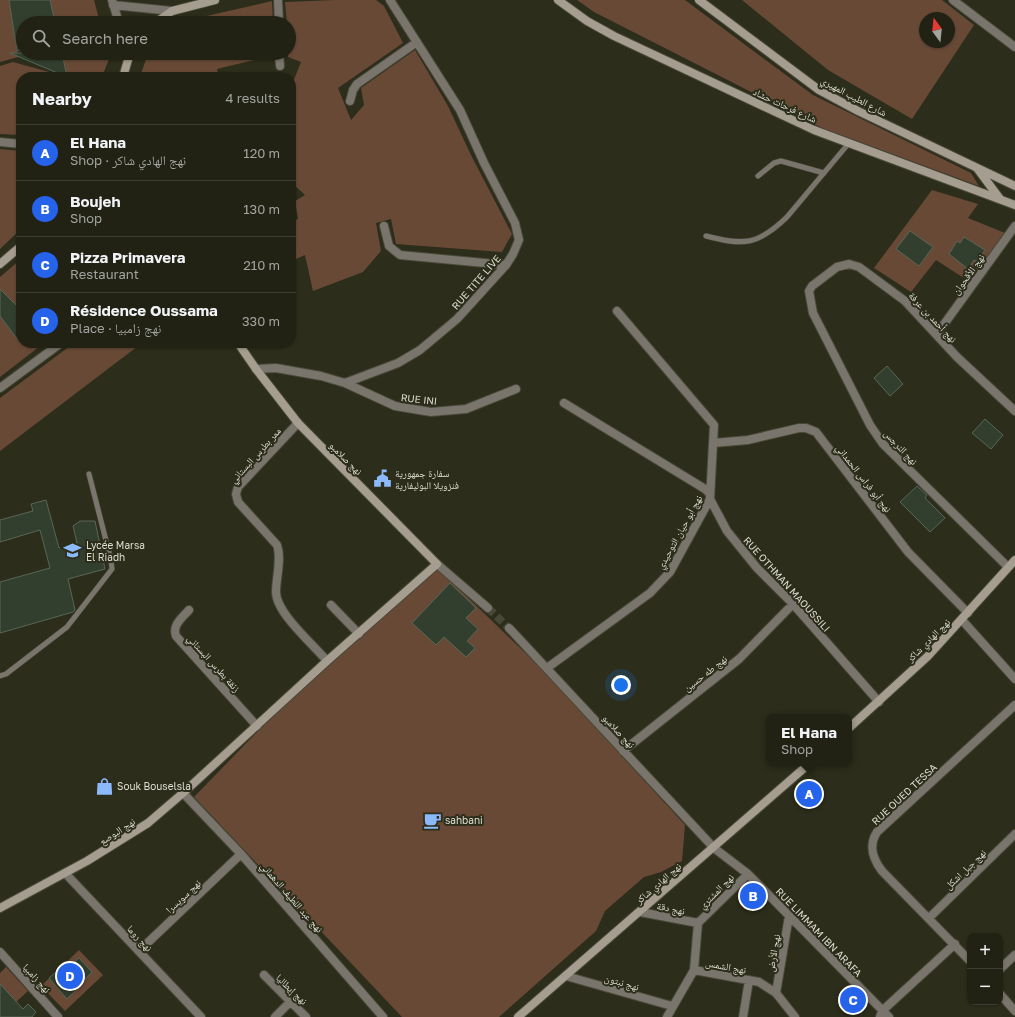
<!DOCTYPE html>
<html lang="en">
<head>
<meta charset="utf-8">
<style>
  :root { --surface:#212214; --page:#2d2f22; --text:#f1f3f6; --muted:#a2a4a0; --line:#3e3f34; --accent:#2563eb }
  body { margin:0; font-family:"Golos Text","Noto Naskh Arabic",sans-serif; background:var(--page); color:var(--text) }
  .controls { position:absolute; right:12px; bottom:12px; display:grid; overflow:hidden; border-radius:8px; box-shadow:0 1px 3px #0004 }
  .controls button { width:36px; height:36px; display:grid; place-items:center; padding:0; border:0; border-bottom:1px solid var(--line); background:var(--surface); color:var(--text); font:20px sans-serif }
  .compass { position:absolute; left:919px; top:12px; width:36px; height:36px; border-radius:50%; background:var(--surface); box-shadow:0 1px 3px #0004; rotate:345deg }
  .you { position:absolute; left:621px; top:685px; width:14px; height:14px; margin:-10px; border:3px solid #fff; border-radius:50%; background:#1a73e8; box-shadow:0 0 0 6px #1a73e833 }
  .badge { display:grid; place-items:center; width:26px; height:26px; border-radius:50%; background:var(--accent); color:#fff; font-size:13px; font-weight:700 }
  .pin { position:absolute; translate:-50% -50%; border:2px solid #fff; box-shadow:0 1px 4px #0006 }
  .popup { position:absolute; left:766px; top:714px; width:86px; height:52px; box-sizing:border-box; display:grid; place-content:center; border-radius:8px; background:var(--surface); filter:drop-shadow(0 1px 3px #0005); font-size:13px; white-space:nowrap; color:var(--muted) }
  .popup b { font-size:15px; color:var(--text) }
  .popup::after { content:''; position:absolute; left:50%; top:100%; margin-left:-8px; border:8px solid transparent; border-top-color:var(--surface) }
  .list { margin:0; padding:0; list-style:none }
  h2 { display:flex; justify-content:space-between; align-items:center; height:52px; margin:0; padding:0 16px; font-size:17px }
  h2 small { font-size:13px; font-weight:400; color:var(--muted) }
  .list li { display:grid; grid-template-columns:26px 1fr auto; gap:12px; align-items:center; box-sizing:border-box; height:56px; padding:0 16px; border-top:1px solid var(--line) }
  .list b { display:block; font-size:15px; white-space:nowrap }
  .list p { margin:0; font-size:13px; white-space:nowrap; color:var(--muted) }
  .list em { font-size:13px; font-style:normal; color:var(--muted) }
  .icon { flex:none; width:22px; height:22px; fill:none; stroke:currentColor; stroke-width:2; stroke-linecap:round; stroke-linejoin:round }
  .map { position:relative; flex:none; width:1015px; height:1017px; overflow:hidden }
  .search { position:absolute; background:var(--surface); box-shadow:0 1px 3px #0004; left:16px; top:16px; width:280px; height:44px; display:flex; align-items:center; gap:10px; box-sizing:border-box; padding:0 14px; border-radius:22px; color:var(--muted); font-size:15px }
  .panel { position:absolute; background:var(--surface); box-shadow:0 1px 3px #0004; left:16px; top:72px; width:280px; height:276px; border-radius:16px }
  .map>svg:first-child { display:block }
  .green { fill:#684936; fill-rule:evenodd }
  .building { fill:#323f2f; stroke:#596756 }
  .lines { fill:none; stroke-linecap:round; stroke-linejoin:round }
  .street-tunnel { stroke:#474836; stroke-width:8; stroke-dasharray:8 4; stroke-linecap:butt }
  .lane-casing { stroke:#484938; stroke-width:6 }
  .street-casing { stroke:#484938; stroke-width:10 }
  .secondary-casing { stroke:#484938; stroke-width:10 }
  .lane { stroke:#79746c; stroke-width:5 }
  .street { stroke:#79746c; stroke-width:8 }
  .secondary { stroke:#a59d90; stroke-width:8 }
  .labels { text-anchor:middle; stroke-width:4; stroke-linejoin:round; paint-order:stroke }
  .street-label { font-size:10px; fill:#dedfd3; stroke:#2c2d1a }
  .poi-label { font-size:10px; fill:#dedfd3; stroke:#2c2d1a; text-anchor:start }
</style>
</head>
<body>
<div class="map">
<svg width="1015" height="1017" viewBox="0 0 1015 1017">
  <rect width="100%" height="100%" fill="#2c2d1a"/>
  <path class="green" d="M0,0H9L18,57L0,62Z
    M50,0H94L100,23H55Z
    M335,0H376L384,6L403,43L338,88L351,120L364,105L361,88L415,50L448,106L471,155L512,234L502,252L396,244L391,219L376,223L381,251L363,272L313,291L305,255L291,261V222L298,219L295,201L305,195L291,182V87L301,62L288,57L289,23H287L285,2Z
    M577,0H685L813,95L971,173L979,186L822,128L594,12Z
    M742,0H942L974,25L912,119L828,70ZM925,18H949V42H925Z
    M272,1L273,23H176Z
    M62,53H108L109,59L102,77H67Z
    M148,53H274V55L217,69L218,75L210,77H140Z
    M13,62L67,77H21V135L0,134V66Z
    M0,149L21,151V229L0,249Z
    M932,190L978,204L968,218L1005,233L970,282L936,260L911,292L874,268Z
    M21,259V343H44L0,377V277Z
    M74,343H142L0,451V398Z
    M438,569L543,670L685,825L682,861L661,872L644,877L605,911L596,931L499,1017H402L194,797L260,729L330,663Z
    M79,950L103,975L65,1011L41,986Z
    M6,967L28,991L0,1017V973Z"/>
  <path class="building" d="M9,0H50L55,23H23V50L17,51Z
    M10,53H62L67,77Z
    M910,231L933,247L919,266L896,249Z
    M964,237L985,250L977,261L974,260L968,269L949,254L957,241L960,243Z
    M0,289L21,310V344L0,316Z
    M887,366L903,384L890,396L874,378Z
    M985,419L1003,435L991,449L972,433Z
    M917,486L927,495L925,498L945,518L930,532L900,502Z
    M46,500L59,548L77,543L73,526L80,521H95L105,569L68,579L75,610L73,612L0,633V582L50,568L40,530L0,542V520L33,511L31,504Z
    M450,583L476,608L466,618L478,629L467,641L475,648L466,657L444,637L436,645L412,623Z
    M79,958L92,972L74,989L76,990L67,999L49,978L57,971L61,974Z
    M0,984L23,1009L28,1004L36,1012L32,1017H0Z"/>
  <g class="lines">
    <path class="street-tunnel" d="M488,608L509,628"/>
    <defs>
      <path id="lane" d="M758,176L774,163L781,161L824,173
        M706,236C744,246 758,245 787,217L849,143
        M0,676L6,674L67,627L112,569L111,560L89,474"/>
      <path id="street" d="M112,0L119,23
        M278,0L279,23
        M953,0L1015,47
        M113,5L172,11
        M279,53L280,66
        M350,101L353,90L357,84L417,42
        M0,142L21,144
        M384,226L389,246L400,255L506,265
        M937,334L1015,226
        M256,369L276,368L321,376L345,383L398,363L420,350L457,319L506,265L513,254L519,240L515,223L484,163L460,110L390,0
        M345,383L395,406L431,412L466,409L516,389
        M0,388L61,343
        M564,403L705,489L710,494V499L727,531L757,568L793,604L879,702
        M298,423L238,487L236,494L238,502L277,545C282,559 276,577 276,592C276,613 313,644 327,661
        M713,443L748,440L799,428H806L816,432L908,552L968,613
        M437,564L488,608
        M1008,567L883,444L870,425L813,313L809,291L812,286L837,267L849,264L859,267L905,301L957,357L1015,411
        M331,605L359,634
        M189,610C182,618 172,625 176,636L257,726
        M962,620L1015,679
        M509,628L714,848L748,874L889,1017
        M547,668L650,593L670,572L710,499L714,425L617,311
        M623,751L739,659L793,604
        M183,793L241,854L383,1017
        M65,873L201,1017
        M640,912L698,923
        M929,918L1015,834
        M139,951L241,854
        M0,952L58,1017
        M970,961L882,871C873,859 868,846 877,832L1015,705
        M1000,969L1015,955
        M694,970L759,982L776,993L795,1017
        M264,975L306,1017
        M566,976L672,1006
        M776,993L789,916
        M1000,994L1015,1011
        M275,1017L291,1001
        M667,1017L694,970L698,923L748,874
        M743,1017L749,980
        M880,1017L882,1011L955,944"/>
      <path id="secondary" d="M558,0L587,21L614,36L814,130L1015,205
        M699,0L819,90L858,111L1015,186
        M155,23L172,11L215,0
        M123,77L130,53
        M977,168L1000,199
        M0,264L21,246
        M849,728L928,656L1015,560
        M0,908L87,861L148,823L183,793L327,661L437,564L298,423L256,369L238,343
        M518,1017L810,763"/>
    </defs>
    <use href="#lane" class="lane-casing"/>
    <use href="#street" class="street-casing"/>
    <use href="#secondary" class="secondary-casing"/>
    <use href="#lane" class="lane"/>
    <use href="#street" class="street"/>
    <use href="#secondary" class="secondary"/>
  </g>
  <defs>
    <symbol id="civic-bare" viewBox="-9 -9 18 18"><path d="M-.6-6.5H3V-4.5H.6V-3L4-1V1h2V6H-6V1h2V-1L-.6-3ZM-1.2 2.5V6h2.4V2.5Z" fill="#8bb9fc" stroke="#2c2d1a" stroke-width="2.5" paint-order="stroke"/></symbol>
    <symbol id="university-bare" viewBox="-9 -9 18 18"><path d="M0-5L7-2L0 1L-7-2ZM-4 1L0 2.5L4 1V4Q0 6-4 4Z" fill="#8bb9fc" stroke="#2c2d1a" stroke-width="2.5" paint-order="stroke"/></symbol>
    <symbol id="shop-bare" viewBox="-9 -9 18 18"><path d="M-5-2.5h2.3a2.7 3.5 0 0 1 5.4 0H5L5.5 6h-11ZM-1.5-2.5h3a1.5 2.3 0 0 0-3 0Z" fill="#8bb9fc" stroke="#2c2d1a" stroke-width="2.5" paint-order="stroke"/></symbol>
    <symbol id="cafe-bare" viewBox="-9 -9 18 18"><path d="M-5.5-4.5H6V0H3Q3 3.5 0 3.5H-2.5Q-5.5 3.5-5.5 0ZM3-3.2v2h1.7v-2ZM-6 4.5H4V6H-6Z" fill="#8bb9fc" stroke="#2c2d1a" stroke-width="2.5" paint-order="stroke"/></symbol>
  </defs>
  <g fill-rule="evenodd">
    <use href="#civic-bare" x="370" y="466" width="25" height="25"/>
    <use href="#university-bare" x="60" y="538" width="25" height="25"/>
    <use href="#shop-bare" x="92" y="774" width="25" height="25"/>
    <use href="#cafe-bare" x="420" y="808" width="25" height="25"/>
  </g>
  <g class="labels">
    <g class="street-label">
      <text transform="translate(854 96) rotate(28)" y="4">شارع الطيب المهيري</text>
      <text transform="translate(785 105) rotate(25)" y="4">شارع فرحات حشاد</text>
      <text transform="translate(968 274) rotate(-54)" y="4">نهج الأقحوان</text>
      <text transform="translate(476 282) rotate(-49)" y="4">RUE TITE LIVE</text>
      <text transform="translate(933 317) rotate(47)" y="4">نهج أحمد بن عرفة</text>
      <text transform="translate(419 399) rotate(6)" y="4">RUE INI</text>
      <text transform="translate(901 447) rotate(47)" y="4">نهج النرجس</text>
      <text transform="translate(255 455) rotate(-48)" y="4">ممر بطرس البستاني</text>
      <text transform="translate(346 458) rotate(45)" y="4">نهج صلامبو</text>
      <text transform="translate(864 478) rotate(52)" y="4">نهج أبو فراس الحمداني</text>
      <text transform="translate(679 532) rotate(-61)" y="4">نهج أبو حيان التوحيدي</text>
      <text transform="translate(787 584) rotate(48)" y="4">RUE OTHMAN MAOUSSILI</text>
      <text transform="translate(928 640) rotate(-45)" y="4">نهج الهادي شاكر</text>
      <text transform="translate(214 663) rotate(48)" y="4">زنقة بطرس البستاني</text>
      <text transform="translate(705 673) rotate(-38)" y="4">نهج طه حسين</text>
      <text transform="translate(619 731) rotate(47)" y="4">نهج صلامبو</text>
      <text transform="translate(904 794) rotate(-43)" y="4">RUE OUED TESSA</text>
      <text transform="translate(117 831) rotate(-33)" y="4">نهج البوصع</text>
      <text transform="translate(965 869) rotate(-44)" y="4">نهج جبل اشكل</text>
      <text transform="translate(658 883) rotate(-41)" y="4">نهج الهادي شاكر</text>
      <text transform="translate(716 891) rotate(-45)" y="4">نهج المشتري</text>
      <text transform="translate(183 896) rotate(-43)" y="4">نهج سويسرا</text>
      <text transform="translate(292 897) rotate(49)" y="4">نهج عبد اللطيف الدهماني</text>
      <text transform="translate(671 908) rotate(11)" y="4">نهج دقة</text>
      <text transform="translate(819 932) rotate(46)" y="4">RUE LIMMAM IBN ARAFA</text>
      <text transform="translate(140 938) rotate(47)" y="4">نهج روما</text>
      <text transform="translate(773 953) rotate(-80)" y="4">نهج الأرض</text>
      <text transform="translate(726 966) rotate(11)" y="4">نهج الشمس</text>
      <text transform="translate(37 978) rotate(48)" y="4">نهج زامبيا</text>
      <text transform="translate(622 982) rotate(16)" y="4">نهج نبتون</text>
      <text transform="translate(292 989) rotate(44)" y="4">نهج إيطاليا</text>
    </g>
    <g class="poi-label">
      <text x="395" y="477">سفارة جمهورية<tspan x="395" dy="12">فنزويلا البوليفارية</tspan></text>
      <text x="86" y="549">Lycée Marsa<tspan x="86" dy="12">El Riadh</tspan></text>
      <text x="117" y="790">Souk Bouselsla</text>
      <text x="445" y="824">sahbani</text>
    </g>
  </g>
</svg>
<div class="controls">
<button>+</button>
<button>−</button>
</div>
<svg class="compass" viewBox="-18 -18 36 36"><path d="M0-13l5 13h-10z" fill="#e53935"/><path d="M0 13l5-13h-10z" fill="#a2a4a0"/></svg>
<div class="you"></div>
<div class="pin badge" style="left:809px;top:794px">A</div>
<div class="popup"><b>El Hana</b>Shop</div>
<div class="pin badge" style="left:753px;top:896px">B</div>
<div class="pin badge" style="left:853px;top:1000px">C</div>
<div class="pin badge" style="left:70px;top:976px">D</div>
<div class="search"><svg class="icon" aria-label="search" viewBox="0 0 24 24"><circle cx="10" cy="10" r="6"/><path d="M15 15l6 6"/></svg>Search here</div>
<section class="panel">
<h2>Nearby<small>4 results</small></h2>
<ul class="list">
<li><span class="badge">A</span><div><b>El Hana</b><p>Shop · نهج الهادي شاكر</p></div><em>120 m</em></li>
<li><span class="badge">B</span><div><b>Boujeh</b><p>Shop</p></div><em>130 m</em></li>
<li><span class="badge">C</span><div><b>Pizza Primavera</b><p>Restaurant</p></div><em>210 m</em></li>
<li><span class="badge">D</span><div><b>Résidence Oussama</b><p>Place · نهج زامبيا</p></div><em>330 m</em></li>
</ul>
</section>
</div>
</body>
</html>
